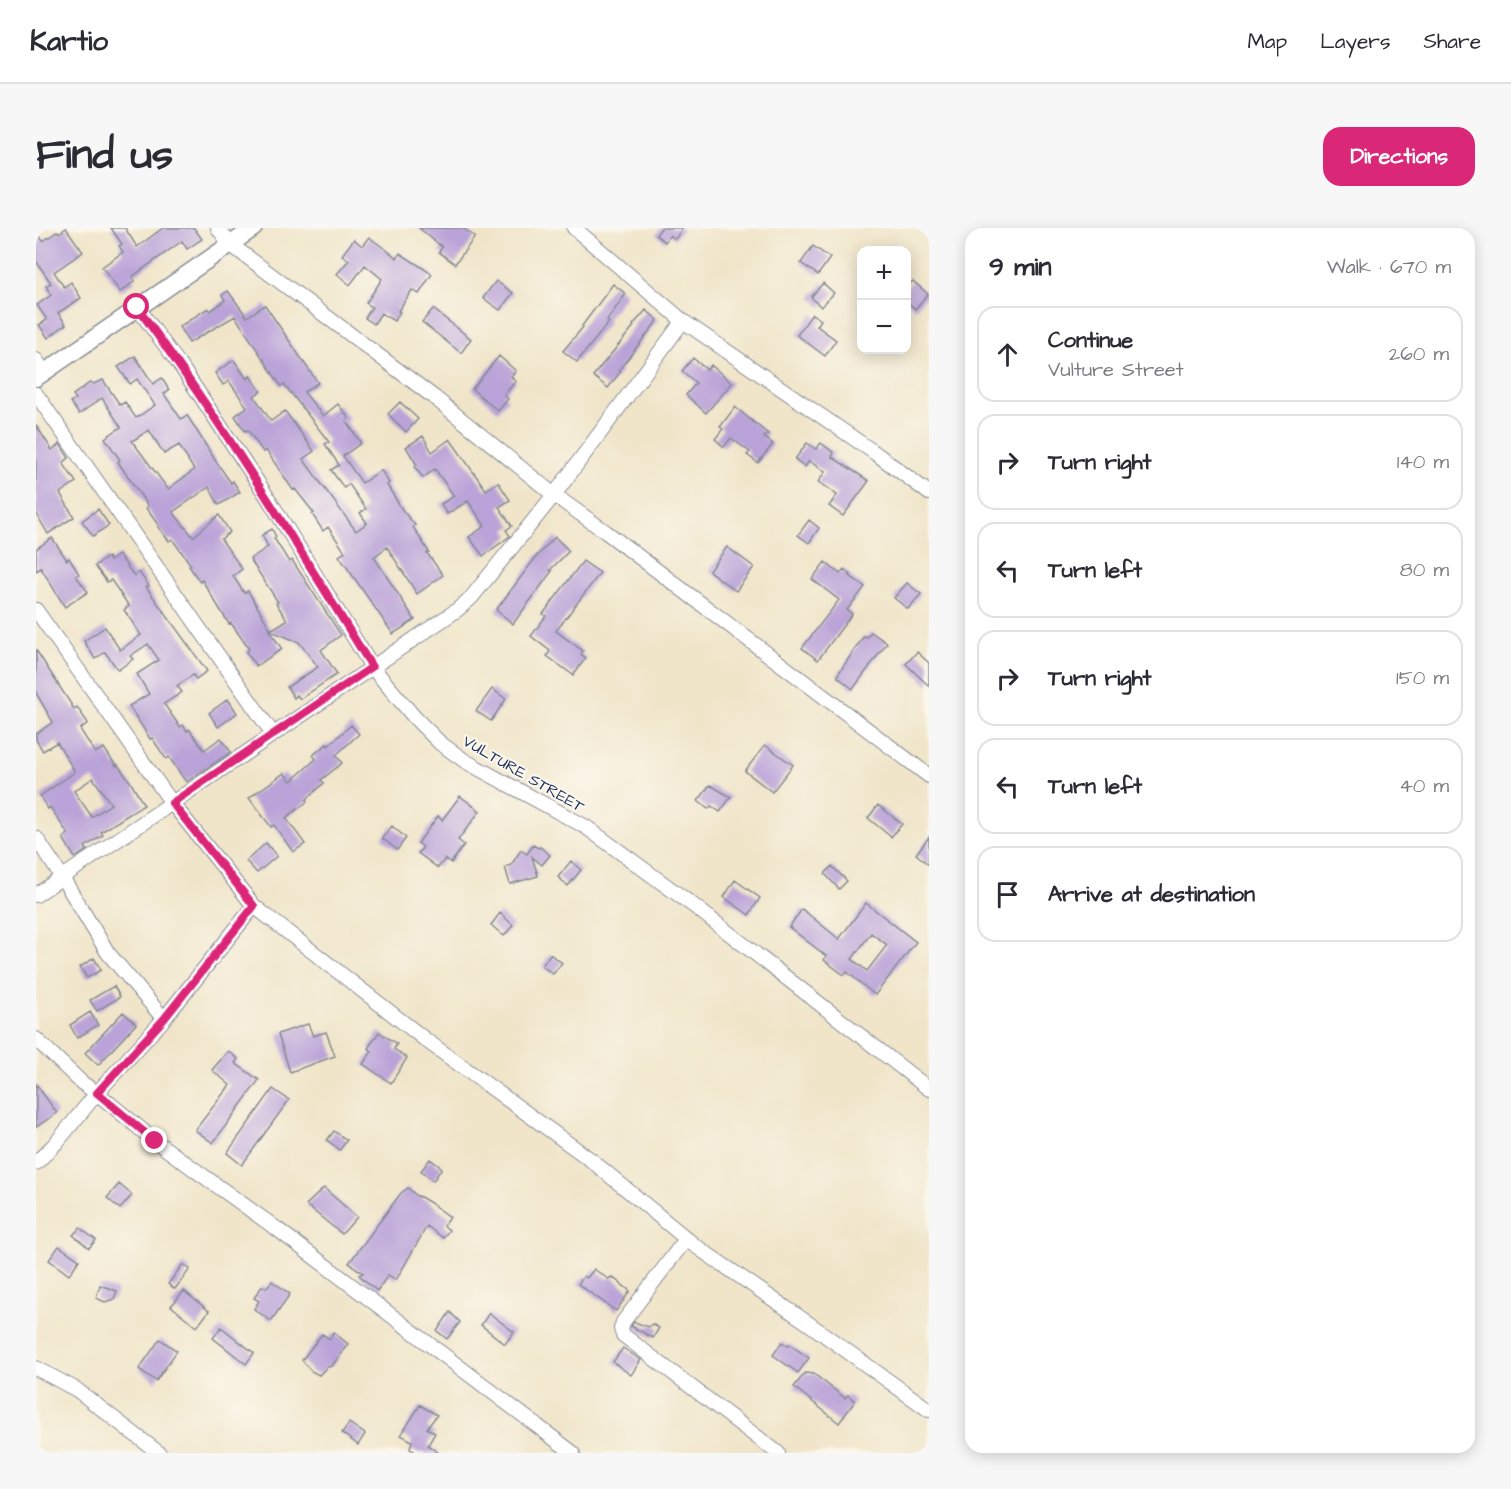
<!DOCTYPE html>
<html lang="en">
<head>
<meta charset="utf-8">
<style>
  :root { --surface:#fff; --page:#f7f7f7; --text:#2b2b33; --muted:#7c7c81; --line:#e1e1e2; --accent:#db2777 }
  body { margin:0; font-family:"Architects Daughter",sans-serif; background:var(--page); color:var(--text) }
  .controls { position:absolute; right:18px; top:18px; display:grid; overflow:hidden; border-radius:12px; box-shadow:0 3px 15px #0003 }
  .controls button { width:54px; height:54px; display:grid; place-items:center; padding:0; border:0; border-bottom:2px solid var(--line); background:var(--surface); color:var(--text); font:30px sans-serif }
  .stop { position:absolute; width:18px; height:18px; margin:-14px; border:4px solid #db2777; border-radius:50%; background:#fff }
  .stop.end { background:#db2777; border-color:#fff; box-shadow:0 2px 6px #0008 }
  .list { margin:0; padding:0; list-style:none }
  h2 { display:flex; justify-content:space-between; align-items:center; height:78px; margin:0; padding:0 24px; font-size:26px }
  h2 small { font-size:20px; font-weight:400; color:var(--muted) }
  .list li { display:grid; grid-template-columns:39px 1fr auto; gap:18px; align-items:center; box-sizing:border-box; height:96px; margin:0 12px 12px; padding:0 12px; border:2px solid var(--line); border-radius:18px }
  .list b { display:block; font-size:22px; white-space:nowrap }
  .list p { margin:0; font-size:20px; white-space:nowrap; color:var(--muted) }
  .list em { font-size:20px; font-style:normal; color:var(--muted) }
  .icon { flex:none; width:33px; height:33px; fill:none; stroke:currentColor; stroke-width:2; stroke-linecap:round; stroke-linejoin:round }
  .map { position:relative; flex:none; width:893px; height:1225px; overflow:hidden; border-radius:18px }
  header { display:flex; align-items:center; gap:36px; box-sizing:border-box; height:84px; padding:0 30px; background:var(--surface); border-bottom:2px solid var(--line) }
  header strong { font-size:28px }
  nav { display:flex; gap:33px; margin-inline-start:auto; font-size:21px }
  .intro { display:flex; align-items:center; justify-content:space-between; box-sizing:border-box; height:144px; padding:0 36px }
  h1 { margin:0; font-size:42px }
  .button { padding:15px 27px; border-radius:18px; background:var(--accent); color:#fff; font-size:21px; font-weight:700 }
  main { display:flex; gap:36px; padding:0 36px }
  aside { flex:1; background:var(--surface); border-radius:18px; box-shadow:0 3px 15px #0003 }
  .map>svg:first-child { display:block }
  .building { fill:#baa3d8; fill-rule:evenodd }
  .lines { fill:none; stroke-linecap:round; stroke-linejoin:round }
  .minor-casing { stroke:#868a94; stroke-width:16 }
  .tertiary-casing { stroke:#868a94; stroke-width:19 }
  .minor { stroke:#fff; stroke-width:14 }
  .tertiary { stroke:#fff; stroke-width:16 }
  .route { stroke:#db2777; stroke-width:8 }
  .labels { text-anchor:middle; stroke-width:4.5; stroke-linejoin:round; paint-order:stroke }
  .street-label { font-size:16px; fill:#1b2f5e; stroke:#fbf7ec }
</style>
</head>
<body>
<header>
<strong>Kartio</strong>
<nav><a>Map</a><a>Layers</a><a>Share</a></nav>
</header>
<div class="intro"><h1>Find us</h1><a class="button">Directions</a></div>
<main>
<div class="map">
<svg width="893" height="1225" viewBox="0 0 893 1225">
  <rect width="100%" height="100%" fill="#fbf7ec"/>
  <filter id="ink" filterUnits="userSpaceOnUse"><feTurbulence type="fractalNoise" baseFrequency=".0167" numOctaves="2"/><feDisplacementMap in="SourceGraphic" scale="12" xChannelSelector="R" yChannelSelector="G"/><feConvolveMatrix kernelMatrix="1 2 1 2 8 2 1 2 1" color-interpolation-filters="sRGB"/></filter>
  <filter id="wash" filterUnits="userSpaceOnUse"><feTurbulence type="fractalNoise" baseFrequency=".008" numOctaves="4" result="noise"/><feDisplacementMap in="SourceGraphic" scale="24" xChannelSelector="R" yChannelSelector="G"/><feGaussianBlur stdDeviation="1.35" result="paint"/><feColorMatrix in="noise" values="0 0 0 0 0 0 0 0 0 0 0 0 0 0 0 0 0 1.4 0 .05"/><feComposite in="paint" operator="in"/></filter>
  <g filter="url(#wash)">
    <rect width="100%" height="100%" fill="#f0e5c9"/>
    <g id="blocks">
      <path class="building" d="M30,0L47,24L18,44L28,59L35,54L45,70L22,85L30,96L12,110L3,97L11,92L1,77L15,67L10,58L15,55L0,33V4L7,13L22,3L23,5Z
        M75,0H89L101,19L127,0H158L166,11L151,21L146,13L96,49L99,53L84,64L66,39L87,24L83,18L86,16Z
        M383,0H427L439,9L419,36L403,24L406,19Z
        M625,0H647L639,11L634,7L629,14L620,7Z
        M333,9L361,30L364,25L396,46L383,66L376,62L362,83L364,84L358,93L345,85L338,96L329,90L336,79L330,75L346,51L329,37L314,57L301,46L313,32L306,27L318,11L326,18Z
        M777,18L794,30L782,47L765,35Z
        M460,53L477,65L464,82L447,70Z
        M877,53L892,66L879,81L870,73V60Z
        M787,55L798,65L785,79L775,69Z
        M577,56L590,66L571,92L573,94L541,134L527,123L547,99L546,98Z
        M192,63L211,89L229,77L282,155L268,164L287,188L302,176L313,190L310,193L325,215L307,228L326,255L345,242L353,255L351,257L367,283L379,297L377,299L393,324L391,325L407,347L381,366L351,319L338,329L379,392L357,406L303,328L309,324L292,299L287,303L276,286L278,285L259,261L257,262L230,222L227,224L212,202L209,203L199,188L211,179L193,153L187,157L179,145L198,132L211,151L214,148L225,163L218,168L235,193L249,183L278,223L267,231L320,303L331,295L324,285L330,281L313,256L308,260L295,242L303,237L289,216L293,214L248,156L245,158L199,88L153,115L143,99L172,80L174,83L189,72L186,67Z
        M397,81L435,111L425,125L386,94Z
        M610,82L622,92L583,142L585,143L572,160L557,148L598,98L597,97Z
        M776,86L785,92L781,98L800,112L789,128L761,107Z
        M99,128L117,156L126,150L133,162L128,166L145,191L151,187L179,232L195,255L197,253L204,264L183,277L173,259L137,284L157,309L183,287L194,304L185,311L206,341L197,348L208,365L212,363L235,402L251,392L240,375L242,374L214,331L232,319L226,307L236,301L240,309L238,310L253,334L256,332L305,407L285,422L301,446L264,471L261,467L258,470L251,459L282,439L263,414L233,402L246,421L220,438L210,424L213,421L195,395L193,396L166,352L164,354L153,338L155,337L136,311L133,313L122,299L123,298L110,280L112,278L82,234L84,232L69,210L85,199L66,170L43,186L34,174L40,171L37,167L55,154L57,156L67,152L84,177L89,174L100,190L119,177L101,151L94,156L82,139ZM113,202L128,226L143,217L158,242L132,261L96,213Z
        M463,128L480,143L475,149L480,153L468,167L472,171L462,183L436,161Z
        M657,130L671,142L675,137L696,155L670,185L650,167L660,155L646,143Z
        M364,174L382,191L370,204L352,186Z
        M699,179L732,206L728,209L737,216L722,235L711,227L714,224L695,210L688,219L679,211L687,201L684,199Z
        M0,197L16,222L24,216L33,230L27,235L40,254L24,265L38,289L12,306L0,285Z
        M387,208L396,224L414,211L450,262L462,254L474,272L463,279L476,298L470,302L474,308L447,328L433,309L449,298L432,273L411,286L405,276L418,268L399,241L387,250L379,239L381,237L370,219Z
        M771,215L780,221L785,215L798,225L796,229L833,253L807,288L793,278L801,267L782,254L789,244L773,233L769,239L759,231Z
        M62,281L73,297L57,308L46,293Z
        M773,292L783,300L773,315L762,307Z
        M519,309L533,323L514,342L516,343L477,396L460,382L500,329Z
        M16,310L31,332L33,330L43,346L40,348L52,364L29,379L5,340L0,343V321Z
        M691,319L718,339L700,363L673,343Z
        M83,327L98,348L103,344L113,358L110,359L171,443L160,451L157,447L141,458L146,464L128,476L144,499L147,497L151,503L153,501L168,522L185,510L195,524L150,554L133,529L130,531L116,510L114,511L93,478L113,466L101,446L123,432L112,416L94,428L97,431L82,442L69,424L59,431L48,413L69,399L84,422L105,407L88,382L93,378L75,352L71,354L59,338L72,329L74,333Z
        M547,333L564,345L520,403L547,423L545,426L550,430L537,447L511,428L514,423L495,408L510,388L507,386Z
        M789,334L804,346L808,341L815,347L814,348L829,359L811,382L816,386L782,432L766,420L803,372L776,351Z
        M871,355L885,366L872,381L858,370Z
        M835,404L851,415L817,461L802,449V446L828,408L831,409Z
        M0,422L38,481L41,479L52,495L44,501L59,525L68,520L80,538L81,536L95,555L108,577L65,604L67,607L49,619L51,622L39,630L27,610L32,606L14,579L12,581L4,568L39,544L21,514L7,523L0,512V506L17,494L0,465ZM57,550L75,576L56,589L38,563Z
        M881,424L893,435V458L870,436Z
        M456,461L470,471L455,493L440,483Z
        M192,471L201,485L182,499L173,485Z
        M315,497L323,506L300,527L306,535L285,552L288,555L270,572L271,574L250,590L269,616L257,624L238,597L235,599L213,570L248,545L255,553L280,531L277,527L291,516L292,518Z
        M729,517L757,537L736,564L709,543Z
        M674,557L695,569L684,584L675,578L672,581L662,573Z
        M424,568L444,583L422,612L428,617L415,635L409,631L402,640L382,625L387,619L382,615L402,588L406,592Z
        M842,577L866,596L855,609L832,590Z
        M356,598L370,610L361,622L346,610Z
        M893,609V637L880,626Z
        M230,615L241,628L221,645L210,633Z
        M497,617L502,620L504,619L514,627L506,637L496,629L502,648L474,656L469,639L475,637L485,622L491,626Z
        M535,633L545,642L532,658L522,649Z
        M796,638L811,653L803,661L789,646Z
        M699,652L724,670L713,687L688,669Z
        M830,675L880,714L839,767L811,744L808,747L788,732L790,728L753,699L766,681L803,711ZM835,705L851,717L831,743L816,731Z
        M464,685L477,697L468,708L455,697Z
        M514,726L526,735L517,746L506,738Z
        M58,730L65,742L51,750L44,739Z
        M78,758L84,769L61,783L54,772Z
        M54,784L62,797L41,810L34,797Z
        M87,784L100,796L62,837L49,825Z
        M272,796L277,808L290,804L299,828L254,844L242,806Z
        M343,804L361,816L358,821L371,830L355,855L327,836L336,823L332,820Z
        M192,823L202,831L199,835L223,852L177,915L159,902L194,857L176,842Z
        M0,856L21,885L0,899Z
        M237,861L253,872L206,937L191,925Z
        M298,903L311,912L304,922L291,912Z
        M394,931L406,940L397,953L385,943Z
        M83,956L96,967L84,981L71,970Z
        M288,960L321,989L306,1006L270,977Z
        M372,960L382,969L383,968L393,974L414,989L408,998L413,1002L407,1010L391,998L360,1052L352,1047L341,1063L323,1047L327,1045L313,1035L365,965Z
        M44,1000L60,1012L53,1020L37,1007Z
        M23,1018L43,1032L33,1047L13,1032Z
        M147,1036L154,1041L139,1061L132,1056Z
        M558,1041L572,1051L576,1049L594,1063L580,1083L542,1056L548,1048L551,1050Z
        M236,1053L254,1066L235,1093L218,1081L223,1073L218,1070L226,1058L230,1060Z
        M64,1057L81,1063L78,1071L69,1074L60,1070Z
        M148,1063L173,1083L161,1099L135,1078Z
        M414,1084L424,1094L411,1111L401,1103Z
        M453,1085L478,1104L469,1116L445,1097Z
        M598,1094L613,1099L616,1096L623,1100L617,1110L595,1098Z
        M185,1099L218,1125L210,1136L177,1110Z
        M297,1104L312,1116L296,1138L291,1139L283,1147L275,1143L266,1132L286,1106L294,1111Z
        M124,1111L141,1123L120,1153L103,1141Z
        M746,1114L752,1118L753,1116L773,1130L762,1145L737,1127Z
        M587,1120L605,1132L595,1147L577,1134Z
        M769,1145L778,1146L809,1170L812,1167L819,1173L803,1195L758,1159Z
        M384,1177L401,1187L391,1200L399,1205L392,1217L403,1225H381L374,1221L376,1213L365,1207Z
        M313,1195L329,1206L322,1217L306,1205Z"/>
    </g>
  </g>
  <g filter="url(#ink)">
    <use href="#blocks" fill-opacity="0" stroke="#868a94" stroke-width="1.5"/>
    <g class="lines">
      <defs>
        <path id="minor" d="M182,0L194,16L399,170L518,267L570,304L893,548
          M538,0L647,93L842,227L893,265
          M101,79L146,140L232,270L336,439L379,490L404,515L429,533L550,599L658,678L893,861
          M0,132L8,144
          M0,166L237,506
          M0,382L136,575L218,678L391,813L555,932L658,1017L772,1095L893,1182
          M0,610L26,649L72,725L128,791
          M0,667L421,382L435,370L518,267L647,93
          M0,811L46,855L61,865L119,913L241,1001L537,1225
          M0,935L20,915L61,865L128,791L218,678
          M650,1011L587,1094L585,1101L587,1107L742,1225
          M0,1140L41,1162L123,1225"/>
        <path id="tertiary" d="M0,150L218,0"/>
      </defs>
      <use href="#minor" class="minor-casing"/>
      <use href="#tertiary" class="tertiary-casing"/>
      <use href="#minor" class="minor"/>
      <use href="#tertiary" class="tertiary"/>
    </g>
  </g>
  <g class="lines" filter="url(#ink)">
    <path class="route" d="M101,79C186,194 261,317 336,439L136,575L218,678L128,791L61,865L119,913"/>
  </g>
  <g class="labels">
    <g class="street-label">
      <text transform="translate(488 545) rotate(30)" y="6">VULTURE STREET</text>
    </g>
  </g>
</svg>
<div class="controls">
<button>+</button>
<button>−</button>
</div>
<div class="stop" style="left:101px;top:79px"></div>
<div class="stop end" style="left:119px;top:913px"></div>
</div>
<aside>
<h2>9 min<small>Walk · 670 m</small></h2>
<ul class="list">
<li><svg class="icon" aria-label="ahead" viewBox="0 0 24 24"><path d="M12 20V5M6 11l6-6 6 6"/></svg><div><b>Continue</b><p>Vulture Street</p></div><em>260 m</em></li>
<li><svg class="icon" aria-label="right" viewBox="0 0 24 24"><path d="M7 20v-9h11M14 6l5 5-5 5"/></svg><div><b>Turn right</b></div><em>140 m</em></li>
<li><svg class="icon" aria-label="left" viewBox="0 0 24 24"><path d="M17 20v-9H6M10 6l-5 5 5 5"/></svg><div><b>Turn left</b></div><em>80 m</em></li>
<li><svg class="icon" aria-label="right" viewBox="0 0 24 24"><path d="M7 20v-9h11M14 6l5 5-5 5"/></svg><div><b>Turn right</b></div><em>150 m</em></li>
<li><svg class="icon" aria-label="left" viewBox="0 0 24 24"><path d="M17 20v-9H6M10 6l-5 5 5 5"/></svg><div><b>Turn left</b></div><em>40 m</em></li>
<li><svg class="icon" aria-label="arrive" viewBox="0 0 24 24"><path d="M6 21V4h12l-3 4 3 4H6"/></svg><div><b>Arrive at destination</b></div></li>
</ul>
</aside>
</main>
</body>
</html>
